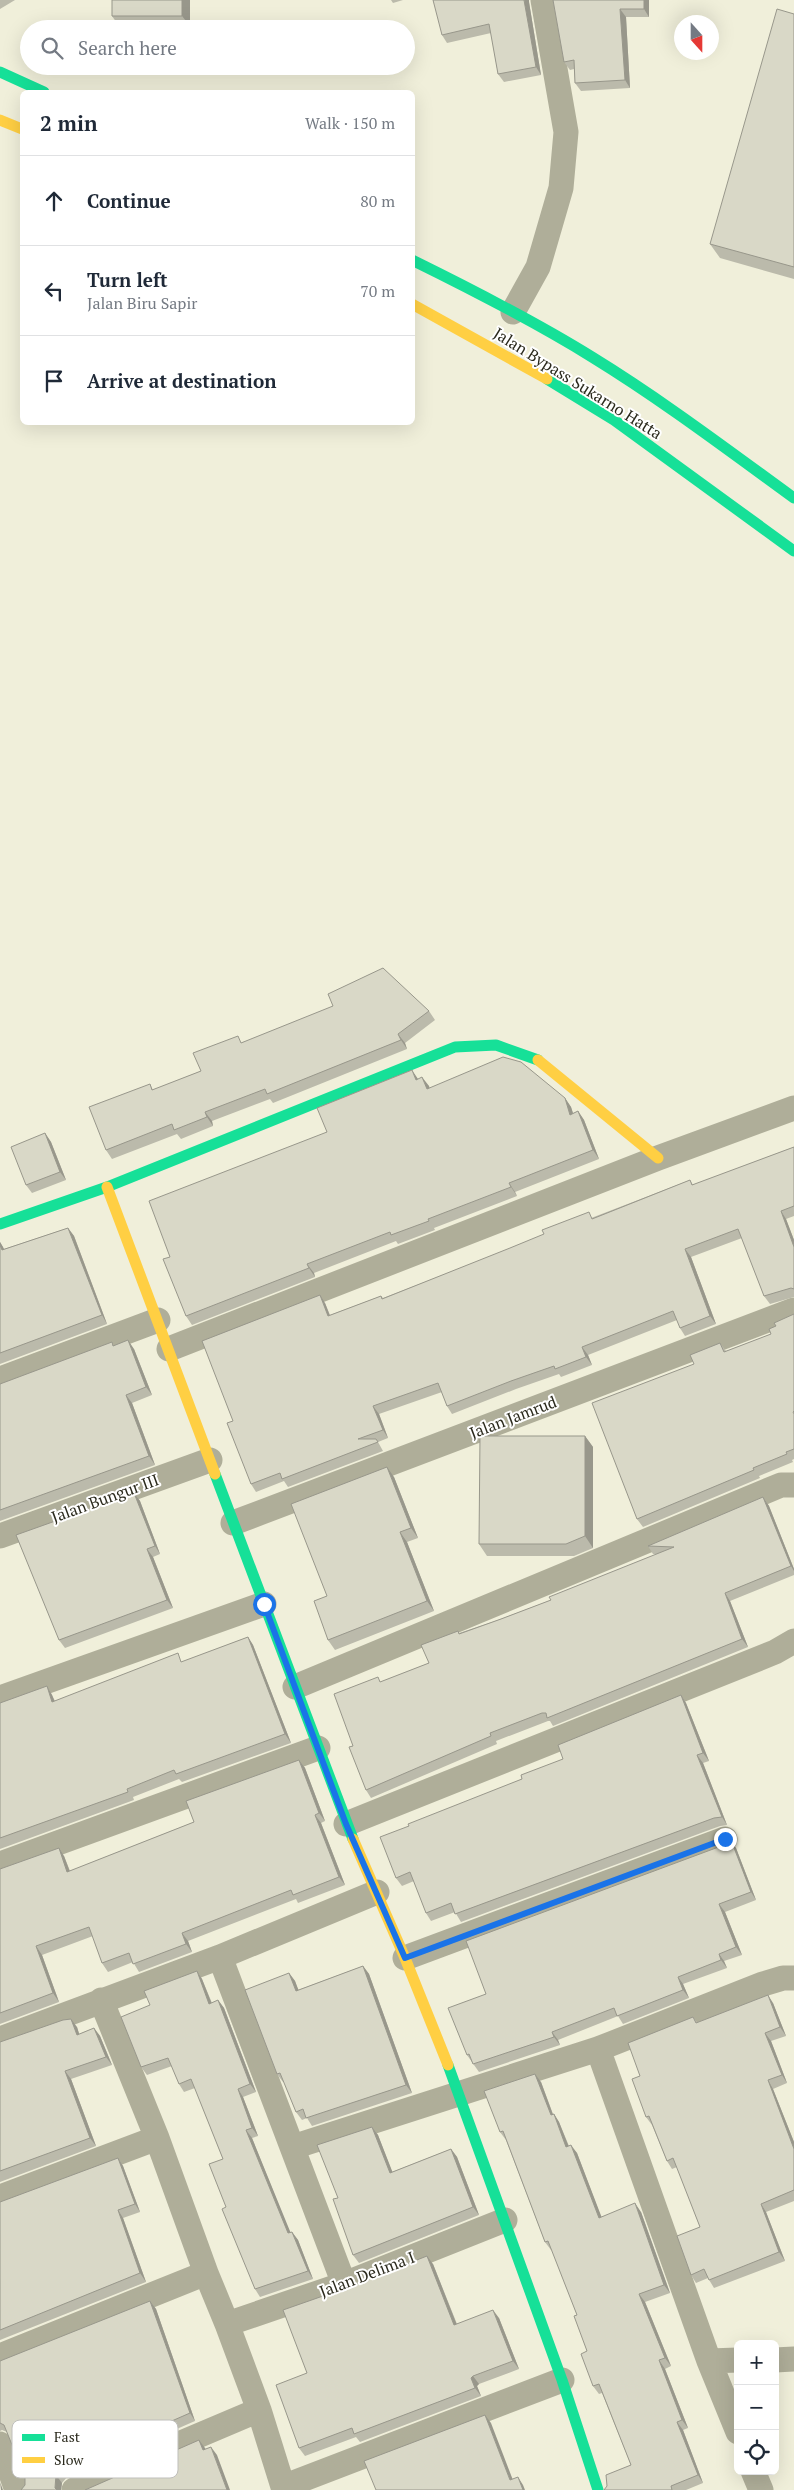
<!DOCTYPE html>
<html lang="en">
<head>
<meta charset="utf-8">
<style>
  :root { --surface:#fff; --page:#f2f2f3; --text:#1f2937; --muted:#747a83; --line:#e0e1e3 }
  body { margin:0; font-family:"PT Serif",serif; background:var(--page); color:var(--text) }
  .controls { position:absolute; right:15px; bottom:15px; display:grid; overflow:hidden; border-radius:8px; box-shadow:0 5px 20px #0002 }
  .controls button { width:45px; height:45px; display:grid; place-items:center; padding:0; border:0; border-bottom:1px solid var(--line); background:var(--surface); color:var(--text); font:25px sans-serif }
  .compass { position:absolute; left:674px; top:15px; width:45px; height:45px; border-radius:50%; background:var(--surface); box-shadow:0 5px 20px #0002; rotate:159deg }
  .stop { position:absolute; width:15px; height:15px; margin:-11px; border:4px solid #1a73e8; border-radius:50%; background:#fff }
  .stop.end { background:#1a73e8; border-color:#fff; box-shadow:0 1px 5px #0008 }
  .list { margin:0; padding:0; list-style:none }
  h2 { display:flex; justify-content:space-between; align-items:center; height:65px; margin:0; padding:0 20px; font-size:21px }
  h2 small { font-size:16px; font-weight:400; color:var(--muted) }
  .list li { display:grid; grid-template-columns:32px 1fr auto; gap:15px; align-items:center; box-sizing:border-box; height:90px; padding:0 20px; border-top:1px solid var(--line) }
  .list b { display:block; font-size:19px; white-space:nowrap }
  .list p { margin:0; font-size:16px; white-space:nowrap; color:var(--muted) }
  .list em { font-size:16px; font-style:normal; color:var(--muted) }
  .icon { flex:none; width:28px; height:28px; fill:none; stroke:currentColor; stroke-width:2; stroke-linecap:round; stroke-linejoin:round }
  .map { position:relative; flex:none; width:794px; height:2490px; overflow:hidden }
  .search { position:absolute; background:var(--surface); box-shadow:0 5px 20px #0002; left:20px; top:20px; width:395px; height:55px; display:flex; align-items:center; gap:12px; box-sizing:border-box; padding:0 18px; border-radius:28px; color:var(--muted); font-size:19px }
  .panel { position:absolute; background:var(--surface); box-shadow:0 5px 20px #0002; left:20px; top:90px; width:395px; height:335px; border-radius:8px }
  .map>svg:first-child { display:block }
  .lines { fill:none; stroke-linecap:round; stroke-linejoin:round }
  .street { stroke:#afae99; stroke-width:25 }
  .fast { stroke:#16e098; stroke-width:11 }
  .slow { stroke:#ffcf43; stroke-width:11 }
  .wall { fill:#bbbaab }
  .shaded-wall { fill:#98978b }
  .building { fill:#d9d8c7; stroke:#98978b }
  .route { stroke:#1a73e8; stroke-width:6 }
  .labels { text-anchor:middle; stroke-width:4; stroke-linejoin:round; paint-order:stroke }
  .street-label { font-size:16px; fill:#2b2a1d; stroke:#fff }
  .key { fill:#fff; stroke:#bfbfbb; stroke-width:1 }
  .key-label { font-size:14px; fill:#2b2a1d }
</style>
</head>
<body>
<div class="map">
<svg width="794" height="2490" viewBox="0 0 794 2490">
  <rect width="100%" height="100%" fill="#f0efda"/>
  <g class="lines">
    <path class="street" d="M513,312L538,267L561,188L566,132L543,0
      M169,1349L658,1158L794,1108
      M0,1379L158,1320
      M233,1523L794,1310
      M0,1536L210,1460
      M295,1687L781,1485H794
      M0,1698L264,1604
      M346,1824L775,1652L794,1641
      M0,1864L318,1748
      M220,1957L344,2284
      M405,1958L725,1839
      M101,2000L157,2138L206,2273L227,2324L259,2410L284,2490
      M0,2039L220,1957L377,1892
      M598,2049L709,2361L738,2432
      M293,2147L598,2049L763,1984L783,1978H794
      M0,2197L157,2138
      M227,2324L344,2284L505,2220
      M0,2356L206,2273
      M775,2360L794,2359
      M709,2361L738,2360
      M0,2444L17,2490
      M753,2471L761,2490
      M283,2487L562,2380
      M74,2490L89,2482L259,2410"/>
    <path class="fast" d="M0,72L44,92
      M412,260C473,290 534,321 592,357C662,400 728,450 794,498
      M547,379L614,420L794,551
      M0,1224L107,1187L455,1047L496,1045L538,1060
      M215,1474L353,1839
      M448,2065L562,2380L598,2490"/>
    <path class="slow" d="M0,120L22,129
      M412,304L547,379
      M538,1060L658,1158
      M107,1187L215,1474
      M353,1839L405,1958L448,2065"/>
  </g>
  <path class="wall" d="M0,0H15L0,9Z
    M112,0H190V26H119L112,16Z
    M391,0H403L393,3Z
    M553,0H649V17H626L630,88L581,91L575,83L574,69L570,70L564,62Z
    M529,2L541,75L504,82L498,74L491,33L447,43L442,35Z
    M794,14V279L720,258L710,244Z
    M429,1011L435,1020L405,1043L407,1049L273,1103L270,1099L212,1121L213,1126L181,1139L177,1134L112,1159L106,1150L150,1084L153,1090L201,1071L243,1042Z
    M418,1079L429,1086V1088L565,1098L571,1107L573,1113L578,1111L584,1120L599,1159L515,1192L517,1196L434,1228L435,1230L398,1244L396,1241L314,1273L315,1277L192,1325L186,1316L170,1257L327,1132Z
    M45,1133L51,1142L66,1180L32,1193L26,1185Z
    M794,1147V1216L786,1219L794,1240V1297L770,1304L764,1296L742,1238L691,1257L716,1324L685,1336L680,1328L677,1320L588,1355L592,1365L561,1377L559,1374L516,1389L452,1414L447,1406L442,1392L379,1414L388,1438L378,1442L383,1451L288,1487L284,1481L256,1492L251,1484L233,1421L325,1303L330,1315L381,1296L383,1298L690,1180L693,1185Z
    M68,1228L74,1236L107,1324L0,1364V1242L4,1249Z
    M794,1314V1459L792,1460L793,1462L759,1476L760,1478L643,1527L637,1519L694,1364L720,1343L726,1351L771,1334L776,1326Z
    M112,1342L114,1346L134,1349L152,1395L132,1403L155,1465L0,1521V1384Z
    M585,1436L593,1447V1548L574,1556H487L479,1544Z
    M394,1477L418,1538L407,1542L434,1611L335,1650L328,1640L327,1596Z
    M134,1493L140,1501L160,1554L153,1557L173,1608L65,1648L59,1640Z
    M763,1497L769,1506L794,1569V1575L730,1601L748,1647L553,1726L550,1721H548L496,1741L497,1744L371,1798L366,1790L353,1746L381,1682L429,1663L459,1633L501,1619L551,1600L657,1554H653L648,1546Z
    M248,1637L253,1645L291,1743L182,1782L179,1779L133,1797L134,1800L0,1849V1703L47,1686L52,1695L55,1701L183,1662Z
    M681,1695L686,1703L709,1761L703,1763L727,1825L720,1826L461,1922L455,1912L431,1921L426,1913L414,1881L402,1886L396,1878L409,1826L522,1779L563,1759Z
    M299,1760L305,1768L325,1821L321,1823L345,1885L298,1903L296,1899L188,1941L192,1952L139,1972L133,1962L108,1972L102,1963L93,1936L42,1955L59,2002L0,2024V1869L64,1856L70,1871L194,1822Z
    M736,1848L756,1900L725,1912L742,1955L724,1961L727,1968L683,1984L689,1998L623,2024L618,2016L558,2040L560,2045L479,2072L467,2055L486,1994Z
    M363,1966L369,1974L412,2093L312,2126L307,2118L302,2120L296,2112L284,2081L283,2082L277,2074L289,1973L295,1981L298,1990Z
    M197,1971L202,1979L212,2003L218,2000L224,2008L256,2092L243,2097L258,2136L252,2138L290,2233L292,2232L298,2240L313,2279L260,2297L255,2289L226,2207L223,2159L195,2088L184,2092L179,2084L172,2066L147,2075L141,2067L150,2005Z
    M773,2003L786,2036L771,2041L787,2083L773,2089L794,2142V2201L766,2212L785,2261L714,2288L708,2278L696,2283L691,2275L700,2227L677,2167L672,2169L667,2161L652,2125L646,2117L640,2076L693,2017L697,2022Z
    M77,2027L79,2034L94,2028L100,2036L112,2065L71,2079L96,2146L0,2182V2042Z
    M541,2082L553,2114H554L559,2122L569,2146L577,2153L601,2217L641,2212L670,2293L645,2302L671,2366L665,2369L688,2428L683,2430L703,2483L686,2490H604L631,2465L602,2393L599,2394L593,2386L587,2351L577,2315L552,2250H551L545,2242L506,2140L500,2132Z
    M372,2127L378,2135L392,2172L451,2149L457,2157L479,2215L359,2263L353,2255L338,2198Z
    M118,2158L123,2166L140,2212L123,2218L146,2282L0,2340V2202Z
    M433,2264L457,2324L499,2318L519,2369L479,2384L477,2386L481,2396L360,2442L356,2437L305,2456L299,2448L307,2373Z
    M150,2301L156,2309L195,2421L67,2477L62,2483L61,2490H21L25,2485V2477L7,2432L2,2430L0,2431V2361Z"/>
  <path class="shaded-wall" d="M182,0H190V26L182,16Z
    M524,0H529V2L541,75L536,67Z
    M644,0H649V17L644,9Z
    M620,9L626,17L630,88L625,80Z
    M398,1034L405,1043L407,1049L401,1040Z
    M412,1070L418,1079L422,1089L416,1080Z
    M422,1077L429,1086L433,1098L427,1089Z
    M565,1098L571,1107L576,1123L570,1115Z
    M578,1111L584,1120L599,1159L593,1150Z
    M205,1112L212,1121L213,1126L207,1117Z
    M45,1133L51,1142L66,1180L60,1172Z
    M509,1183L515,1192L517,1196L511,1187Z
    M781,1211L786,1219L794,1240V1247Z
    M68,1228L74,1236L107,1324L102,1315Z
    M0,1242L3,1247L8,1258L2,1250L0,1245Z
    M685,1249L691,1257L716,1324L710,1316Z
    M307,1264L314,1273L315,1277L309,1268Z
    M320,1295L325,1303L333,1324L328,1316Z
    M128,1340L134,1349L152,1395L146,1387Z
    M582,1347L588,1355L592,1365L586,1357Z
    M126,1395L132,1403L155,1465L149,1456Z
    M373,1406L379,1414L388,1438L383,1430Z
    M585,1436L593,1447V1548L585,1536Z
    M387,1467L394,1477L418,1538L411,1528Z
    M134,1493L140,1501L160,1554L155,1546Z
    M763,1497L769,1506L794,1569V1571L791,1566Z
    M400,1532L407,1542L434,1611L427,1601Z
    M147,1549L153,1557L173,1608L167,1600Z
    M725,1593L730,1601L748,1647L742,1639Z
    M248,1637L253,1645L291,1743L285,1734Z
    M47,1686L52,1695L58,1710L52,1702Z
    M681,1695L686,1703L709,1761L703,1753Z
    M697,1755L703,1763L727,1825L722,1817Z
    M299,1760L305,1768L325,1821L319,1813Z
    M315,1815L321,1823L345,1885L339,1877Z
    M731,1840L736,1848L756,1900L751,1892Z
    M59,1848L64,1856L73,1880L67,1872Z
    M719,1904L725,1912L742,1955L736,1947Z
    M182,1933L188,1941L192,1952L186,1944Z
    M36,1946L42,1955L59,2002L53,1993Z
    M719,1954L724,1961L727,1968L721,1960Z
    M363,1966L369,1974L412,2093L406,2085Z
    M197,1971L202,1979L215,2012L209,2004Z
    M289,1973L295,1981L302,1999L296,1991Z
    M678,1977L683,1984L689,1998L683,1990Z
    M768,1995L773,2003L786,2036L780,2027Z
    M218,2000L224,2008L256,2092L250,2084Z
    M71,2019L77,2027L82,2043L77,2035Z
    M94,2028L100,2036L112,2065L106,2057Z
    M552,2032L558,2040L560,2045L554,2037Z
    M765,2033L771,2041L787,2083L782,2075Z
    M65,2071L71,2079L96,2146L90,2138Z
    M535,2074L541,2082L556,2123L551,2115Z
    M768,2080L773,2089L794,2142V2149Z
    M238,2089L243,2097L258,2136L252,2128Z
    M554,2114L559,2122L572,2155L566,2147Z
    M372,2127L378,2135L396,2181L390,2173Z
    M246,2130L252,2138L294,2241L288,2233Z
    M571,2145L577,2153L605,2226L599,2218Z
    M451,2149L457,2157L479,2215L473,2207Z
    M118,2158L123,2166L140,2212L135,2204Z
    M635,2203L641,2212L670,2293L664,2285Z
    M761,2204L766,2212L785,2261L779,2252Z
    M118,2210L123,2218L146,2282L140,2273Z
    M292,2232L298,2240L313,2279L308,2271Z
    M427,2256L433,2264L460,2333L454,2325Z
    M639,2294L645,2302L671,2366L665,2358Z
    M150,2301L156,2309L195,2421L190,2413Z
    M493,2310L499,2318L519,2369L513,2361Z
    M659,2360L665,2369L688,2428L682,2420Z
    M473,2376L479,2384L477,2386L481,2396L475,2388L471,2378Z
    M485,2415L491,2423L516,2488L510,2480Z
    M677,2422L683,2430L703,2483L698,2475Z
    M199,2440L205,2448L209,2458L203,2450Z
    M211,2447L217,2455L230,2490H227Z
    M56,2475L62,2483L61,2490H57L55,2488Z
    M518,2477L523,2485L525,2490H523Z
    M0,2482L3,2490H1Z"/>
  <path class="building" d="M112,0H182V16H112Z
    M433,0H524L536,67L498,74L489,24L442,35Z
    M553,0H644V9H620L625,80L575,83L574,60L564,62Z
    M777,9L794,14V267L710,244Z
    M383,968L429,1011L398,1034L401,1040L267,1094L265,1089L205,1112L207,1117L174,1130L172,1124L106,1150L89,1107L150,1084L152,1090L201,1071L193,1053L238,1036L241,1043L333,1006L328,994Z
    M503,1057L521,1062L565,1098L570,1115L578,1111L593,1150L509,1183L511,1187L428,1219L429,1221L391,1235L390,1232L307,1264L309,1268L186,1316L163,1259L170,1257L149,1201L327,1132L317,1108L412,1070L416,1080L422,1077L427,1089Z
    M45,1133L60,1172L26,1185L11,1147Z
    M794,1147V1206L781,1211L794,1247V1289L791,1288L764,1296L738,1229L685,1249L710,1316L680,1328L673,1311L582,1347L586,1357L555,1369L554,1366L511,1381L447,1406L438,1383L373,1406L383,1430L358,1439H376L378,1442L282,1479L280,1473L251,1484L227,1423L233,1421L202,1341L320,1295L328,1316L381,1296L382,1299L510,1248L544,1234L542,1230L589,1212L592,1219L690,1180L692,1185Z
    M68,1228L102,1315L0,1353V1245L2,1250Z
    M794,1314V1411L793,1412L794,1414V1449L786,1452L787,1454L753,1468L754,1470L637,1519L592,1403L694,1364L690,1355L720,1343L724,1352L771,1334L769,1329L776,1326L774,1323Z
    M128,1340L146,1387L126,1395L149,1456L0,1510V1384L112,1342L113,1346Z
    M480,1436H585V1536L566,1544H479Z
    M387,1467L411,1528L400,1532L427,1601L328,1640L314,1601L327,1596L291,1504Z
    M134,1493L155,1546L147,1549L167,1600L59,1640L16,1535Z
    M763,1497L791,1566L725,1593L742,1639L547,1718L546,1713H542L490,1733L491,1736L366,1790L349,1747L353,1746L334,1694L378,1677L380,1682L429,1663L421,1645L458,1631L459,1634L501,1619L551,1600L549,1597L674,1547L648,1546Z
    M248,1637L285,1734L176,1774L174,1770L127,1789L128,1792L0,1838V1703L47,1686L52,1702L178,1653L181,1662Z
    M681,1695L703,1753L697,1755L722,1817L714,1818L455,1914L451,1903L426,1913L410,1872L396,1878L380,1837L409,1826L408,1824L522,1779L521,1775L563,1759L558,1745Z
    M299,1760L319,1813L315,1815L339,1877L293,1895L291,1890L182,1933L186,1944L133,1964L129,1953L102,1963L89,1927L36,1946L53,1993L0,2013V1869L59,1848L67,1872L194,1822L186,1801Z
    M731,1840L751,1892L719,1904L736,1947L719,1954L721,1960L678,1977L683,1990L617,2016L614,2008L552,2032L554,2037L473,2064L469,2054L467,2055L448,2008L486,1994L466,1941L724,1845Z
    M363,1966L406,2085L306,2118L303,2109L296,2112L280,2073L277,2074L245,1990L289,1973L296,1991Z
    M197,1971L209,2004L218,2000L250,2084L238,2089L252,2128L246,2130L288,2233L292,2232L308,2271L255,2289L222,2209L226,2207L209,2164L223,2159L191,2079L179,2084L168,2058L141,2067L121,2017L150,2005L144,1991Z
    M768,1995L780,2027L765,2033L782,2075L768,2080L794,2149V2190L761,2204L779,2252L709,2280L704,2269L691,2275L677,2236L700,2227L673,2158L667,2161L649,2116L646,2117L632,2079L640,2076L628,2043L693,2017L696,2023Z
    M71,2019L77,2035L94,2028L106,2057L65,2071L90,2138L0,2171V2042L63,2020Z
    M535,2074L551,2115L554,2114L566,2147L571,2145L599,2218L635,2203L664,2285L639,2294L665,2358L659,2360L682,2420L677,2422L698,2475L671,2486L672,2490H604L607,2486L606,2475L631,2465L599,2384L593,2386L581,2354L587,2351L574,2316L577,2315L548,2241L545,2242L503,2131L500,2132L484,2091Z
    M372,2127L390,2173L451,2149L473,2207L353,2255L333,2199L338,2198L317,2145Z
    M118,2158L135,2204L118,2210L140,2273L0,2330V2202Z
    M427,2256L454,2325L493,2310L513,2361L473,2376L471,2378L475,2388L354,2434L352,2428L299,2448L276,2385L307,2373L283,2310L343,2289Z
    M150,2301L190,2413L62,2469L56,2475L55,2488L57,2490H21L25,2485V2477L4,2425L0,2423V2361Z
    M485,2415L510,2480L518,2477L523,2490H376L364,2461Z
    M199,2440L203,2450L211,2447L227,2490H85Z"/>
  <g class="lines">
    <path class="route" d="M264,1604L346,1824L405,1958L725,1839"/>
  </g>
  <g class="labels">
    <g class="street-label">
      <text transform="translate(578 383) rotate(32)" y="6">Jalan Bypass Sukarno Hatta</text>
      <text transform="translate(513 1417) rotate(-21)" y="6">Jalan Jamrud</text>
      <text transform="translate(105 1498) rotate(-20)" y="6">Jalan Bungur III</text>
      <text transform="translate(367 2274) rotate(-21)" y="6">Jalan Delima I</text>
    </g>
  </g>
  <rect x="12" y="2420" width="166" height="58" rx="8" class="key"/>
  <rect x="22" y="2434" width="23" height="7" fill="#16e098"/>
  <rect x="22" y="2457" width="23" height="6" fill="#ffcf43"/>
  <g class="key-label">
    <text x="54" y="2442">Fast</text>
    <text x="54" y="2465">Slow</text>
  </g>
</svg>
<div class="controls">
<button>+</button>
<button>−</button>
<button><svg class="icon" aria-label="locate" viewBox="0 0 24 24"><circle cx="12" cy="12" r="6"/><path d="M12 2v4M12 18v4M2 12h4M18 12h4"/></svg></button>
</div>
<svg class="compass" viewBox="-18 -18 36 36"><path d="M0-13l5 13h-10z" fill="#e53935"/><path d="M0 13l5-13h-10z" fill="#747a83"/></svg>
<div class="stop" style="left:264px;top:1604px"></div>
<div class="stop end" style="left:725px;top:1839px"></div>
<div class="search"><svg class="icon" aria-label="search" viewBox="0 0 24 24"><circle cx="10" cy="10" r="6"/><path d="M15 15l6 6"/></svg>Search here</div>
<section class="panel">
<h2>2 min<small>Walk · 150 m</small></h2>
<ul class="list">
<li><svg class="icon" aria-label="ahead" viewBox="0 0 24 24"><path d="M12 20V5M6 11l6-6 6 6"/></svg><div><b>Continue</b></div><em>80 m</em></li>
<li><svg class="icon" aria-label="left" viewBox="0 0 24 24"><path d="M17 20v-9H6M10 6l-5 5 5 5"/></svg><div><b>Turn left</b><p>Jalan Biru Sapir</p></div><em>70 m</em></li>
<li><svg class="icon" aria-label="arrive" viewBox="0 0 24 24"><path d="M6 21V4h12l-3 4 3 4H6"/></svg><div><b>Arrive at destination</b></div></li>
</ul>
</section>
</div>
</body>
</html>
